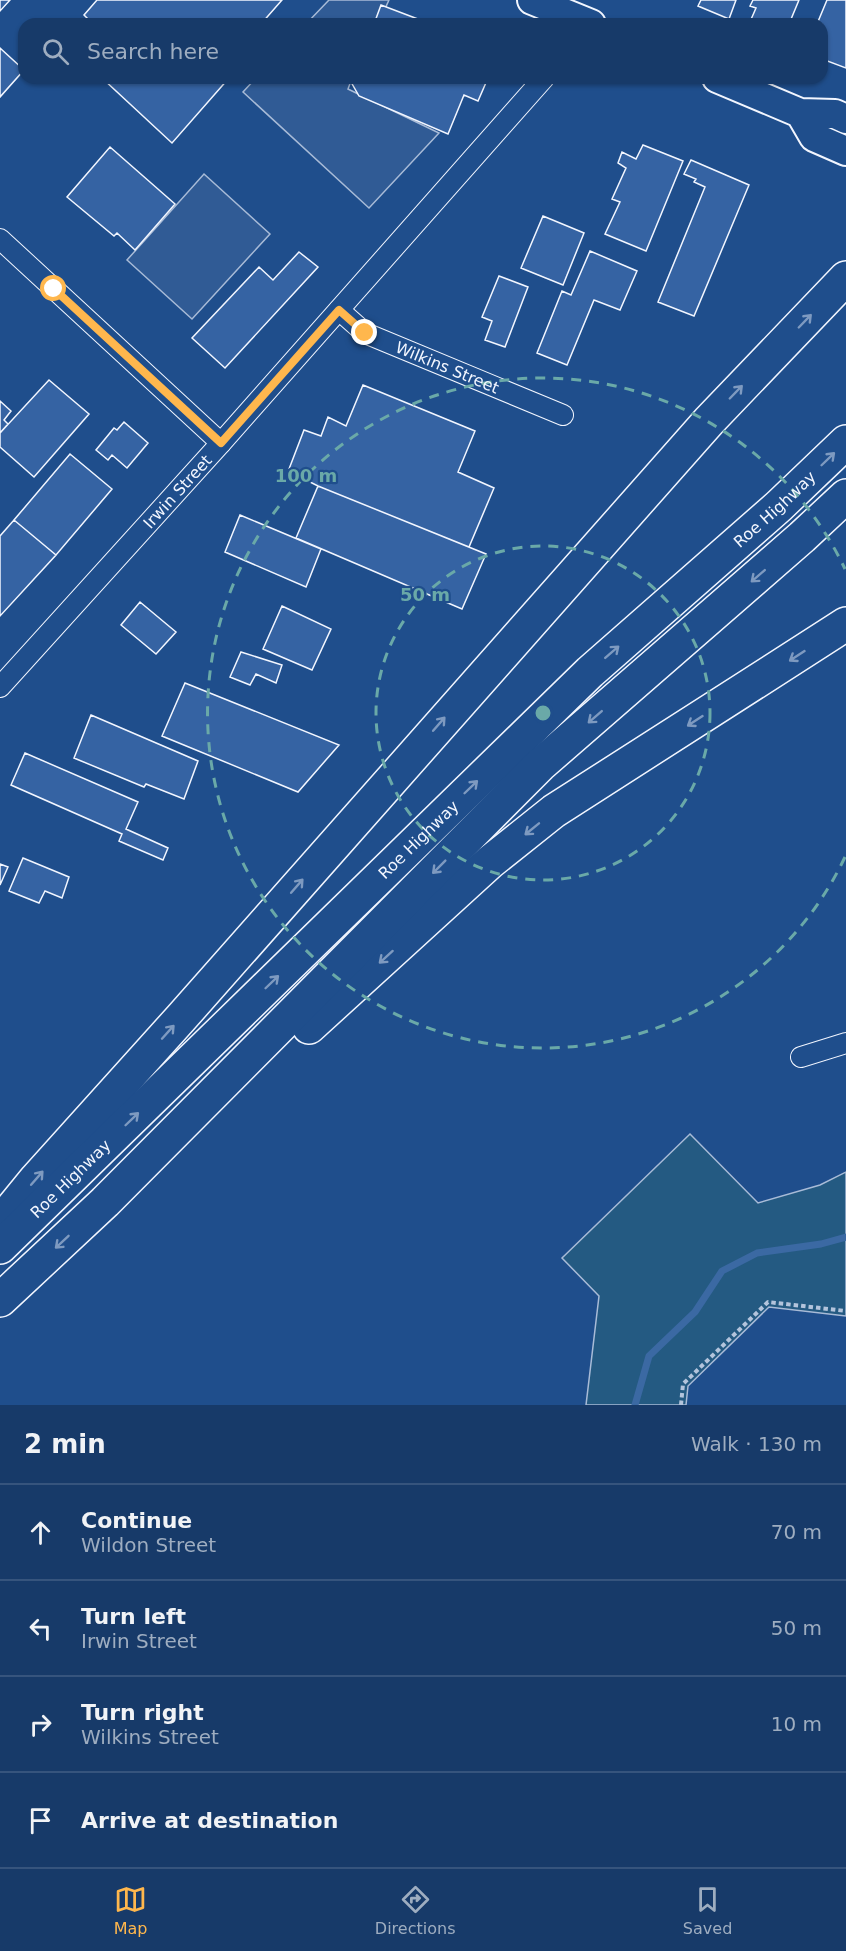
<!DOCTYPE html>
<html lang="en">
<head>
<meta charset="utf-8">
<style>
  :root { --surface:#173a69; --page:#244571; --text:#f1f3f6; --muted:#9eadc0; --line:#36547d; --accent:#ffb74d }
  body { margin:0; font-family:"DejaVu Sans",sans-serif; background:var(--page); color:var(--text) }
  .stop { position:absolute; width:18px; height:18px; margin:-14px; border:4px solid #ffb74d; border-radius:50%; background:#fff }
  .stop.end { background:#ffb74d; border-color:#fff; box-shadow:0 2px 6px #0008 }
  .list { margin:0; padding:0; list-style:none }
  h2 { display:flex; justify-content:space-between; align-items:center; height:78px; margin:0; padding:0 24px; font-size:26px }
  h2 small { font-size:20px; font-weight:400; color:var(--muted) }
  .list li { display:grid; grid-template-columns:39px 1fr auto; gap:18px; align-items:center; box-sizing:border-box; height:96px; padding:0 24px; border-top:2px solid var(--line) }
  .list b { display:block; font-size:22px; white-space:nowrap }
  .list p { margin:0; font-size:20px; white-space:nowrap; color:var(--muted) }
  .list em { font-size:20px; font-style:normal; color:var(--muted) }
  .icon { flex:none; width:33px; height:33px; fill:none; stroke:currentColor; stroke-width:2; stroke-linecap:round; stroke-linejoin:round }
  .map { position:relative; flex:none; width:846px; height:1405px; overflow:hidden }
  .search { position:absolute; background:var(--surface); box-shadow:0 2px 4px #0004; left:18px; right:18px; top:18px; height:66px; display:flex; align-items:center; gap:15px; box-sizing:border-box; padding:0 21px; border-radius:18px; color:var(--muted); font-size:22px }
  .sheet { height:462px; background:var(--surface) }
  nav { display:flex; justify-content:space-around; align-items:center; box-sizing:border-box; height:84px; border-top:2px solid var(--line); background:var(--surface); font-size:16px; color:var(--muted) }
  nav a { display:grid; justify-items:center; gap:3px }
  nav .on { color:var(--accent) }
  .map>svg:first-child { display:block }
  .green { fill:#245a82; stroke:#a8bbd7; stroke-width:1.5 }
  .parking { fill:#305b95; stroke:#a8bbd7; stroke-width:1.5 }
  .lines { fill:none; stroke-linecap:round; stroke-linejoin:round }
  .stream { stroke:#3b69a3; stroke-width:7 }
  .building { fill:#3563a3; stroke:#f2f6ff; stroke-width:1.5 }
  .street-casing { stroke:#f2f6ff; stroke-width:22 }
  .secondary-casing { stroke:#f2f6ff; stroke-width:32 }
  .highway-casing { stroke:#f2f6ff; stroke-width:36 }
  .path { stroke:#b3c4dc; stroke-width:4; stroke-dasharray:4.5 3; stroke-linecap:butt }
  .street { stroke:#1f4e8c; stroke-width:20 }
  .secondary { stroke:#1f4e8c; stroke-width:28 }
  .highway { stroke:#1f4e8c; stroke-width:33 }
  .oneway { stroke:#7e9ac0 }
  .route { stroke:#ffb74d; stroke-width:8 }
  .ring { fill:none; stroke:#6aa9a8; stroke-width:3; stroke-dasharray:10 8 }
  .labels { text-anchor:middle; stroke-width:4.5; stroke-linejoin:round; paint-order:stroke }
  .street-label { font-size:16px; fill:#f2f6ff; stroke:#1f4e8c }
  .centre { fill:#6aa9a8; stroke:#1f4e8c; stroke-width:3 }
  .ring-label { font-size:18px; text-anchor:middle; font-weight:bold; fill:#6aa9a8; stroke:#1f4e8c; stroke-width:4.5; stroke-linejoin:round; paint-order:stroke }
</style>
</head>
<body>
<div class="map">
<svg width="846" height="1405" viewBox="0 0 846 1405">
  <rect width="100%" height="100%" fill="#1f4e8c"/>
  <path class="green" d="M690,1134L758,1203L820,1185L846,1172V1316L769,1307L688,1386L686,1405H586L599,1296L562,1258Z"/>
  <path class="parking" d="M329,0H389L378,24H306Z
    M256,78H352L348,89L439,133L369,208L243,92Z
    M204,174L270,234L192,319L127,260Z"/>
  <g class="lines">
    <path class="stream" d="M635,1405L649,1356L695,1312L722,1271L757,1253L821,1244L846,1237"/>
  </g>
  <path class="building" d="M0,0H10L0,11Z
    M97,0H282L261,24H93L84,15Z
    M701,0H736L729,19L698,6Z
    M753,0H799L789,24H749L756,8L750,6Z
    M827,0H846V68L822,59V24H817Z
    M381,5L431,24H374Z
    M0,48L24,70L0,97Z
    M102,78H229L172,143Z
    M353,78H488L478,101L464,95L448,134L359,96L351,82Z
    M643,145L683,161L646,251L605,234L620,202L612,199L626,168L618,163L622,152L636,159Z
    M110,147L175,204L135,250L117,233L114,236L67,197Z
    M691,160L749,185L694,316L658,302L705,187L694,182L696,179L684,174Z
    M543,216L584,233L563,285L521,268Z
    M590,251L637,271L620,310L594,300L567,365L537,353L562,291L571,295Z
    M299,252L318,267L225,368L192,338L259,267L273,280Z
    M499,276L528,287L505,347L485,340L492,321L482,317Z
    M49,380L89,414L34,477L0,447V433Z
    M363,385L475,431L458,472L494,488L469,547L318,486L300,477L302,474L289,469L304,430L321,436L328,417L346,426Z
    M0,401L11,411L4,420L8,424L0,433Z
    M124,422L148,443L127,468L112,455L108,460L96,450L114,428L117,430Z
    M70,454L112,489L56,555L14,520Z
    M318,486L486,554L462,609L296,538Z
    M240,515L321,549L306,587L225,552Z
    M14,520L56,555L0,616V536Z
    M140,602L176,632L156,654L121,625Z
    M282,606L331,629L312,670L263,649Z
    M241,652L282,665L276,683L256,674L250,685L230,677Z
    M185,683L339,745L298,792L162,736Z
    M91,715L198,761L184,799L146,784L144,787L74,758Z
    M25,753L138,802L126,829L168,848L163,860L119,841L122,834L11,785Z
    M23,858L69,877L62,898L45,891L39,903L9,891Z
    M0,864L8,867L0,885Z"/>
  <g class="lines">
    <defs>
      <g id="street">
        <path d="M0,239L221,443"/>
        <path id="s1" d="M339,310L365,333L563,415"/>
        <path id="s2" d="M0,687L221,443L544,78"/>
        <path d="M801,1057L846,1043"/>
      </g>
      <path id="secondary" d="M532,0L591,24
        M717,78L800,113L835,114L846,119
        M800,113L814,137L846,151"/>
      <g id="highway">
        <path d="M309,1027L490,862L554,811L846,624"/>
        <path d="M0,1223L36,1179L181,1018L709,421L846,278"/>
        <path id="s3" d="M0,1247L590,672L779,506L846,442"/>
        <path d="M0,1300L105,1202L540,765L802,537L846,496"/>
      </g>
    </defs>
    <use href="#street" class="street-casing"/>
    <use href="#secondary" class="secondary-casing"/>
    <use href="#highway" class="highway-casing"/>
    <path class="path" d="M681,1405L683,1384L768,1302L846,1311"/>
    <use href="#street" class="street"/>
    <use href="#secondary" class="secondary"/>
    <use href="#highway" class="highway"/>
  </g>
  <defs><path id="oneway-shaft" d="M-6 0H5M1.5-3L5.5 0L1.5 3" fill="none" stroke-width="1.6" stroke-linecap="round" stroke-linejoin="round" transform="scale(1.5)"/></defs>
  <g class="oneway">
    <use href="#oneway-shaft" transform="translate(805 321) rotate(-46)"/>
    <use href="#oneway-shaft" transform="translate(736 392) rotate(-46)"/>
    <use href="#oneway-shaft" transform="translate(828 459) rotate(-44)"/>
    <use href="#oneway-shaft" transform="translate(758 576) rotate(139)"/>
    <use href="#oneway-shaft" transform="translate(612 652) rotate(-41)"/>
    <use href="#oneway-shaft" transform="translate(797 656) rotate(147)"/>
    <use href="#oneway-shaft" transform="translate(595 717) rotate(139)"/>
    <use href="#oneway-shaft" transform="translate(695 721) rotate(147)"/>
    <use href="#oneway-shaft" transform="translate(439 724) rotate(-49)"/>
    <use href="#oneway-shaft" transform="translate(471 787) rotate(-44)"/>
    <use href="#oneway-shaft" transform="translate(532 829) rotate(141)"/>
    <use href="#oneway-shaft" transform="translate(439 867) rotate(135)"/>
    <use href="#oneway-shaft" transform="translate(297 886) rotate(-49)"/>
    <use href="#oneway-shaft" transform="translate(386 957) rotate(138)"/>
    <use href="#oneway-shaft" transform="translate(272 982) rotate(-44)"/>
    <use href="#oneway-shaft" transform="translate(168 1032) rotate(-48)"/>
    <use href="#oneway-shaft" transform="translate(132 1119) rotate(-44)"/>
    <use href="#oneway-shaft" transform="translate(37 1178) rotate(-49)"/>
    <use href="#oneway-shaft" transform="translate(62 1242) rotate(137)"/>
  </g>
  <g class="lines">
    <path class="route" d="M54,289L221,443L339,310L365,333"/>
  </g>
  <g class="ring">
    <circle cx="543" cy="713" r="167"/>
    <path d="M845 857A335 335 0 1 1 845 569"/>
  </g>
  <g class="labels">
    <g class="street-label">
      <text dy="6" stroke="none"><textPath href="#s1" startOffset="124">Wilkins Street</textPath></text>
      <text dy="6" stroke="none"><textPath href="#s2" startOffset="264">Irwin Street</textPath></text>
      <text dy="6" stroke="none"><textPath href="#s3" startOffset="1070">Roe Highway</textPath></text>
      <text dy="6" stroke="none"><textPath href="#s3" startOffset="584">Roe Highway</textPath></text>
      <text dy="6" stroke="none"><textPath href="#s3" startOffset="98">Roe Highway</textPath></text>
    </g>
  </g>
  <circle cx="543" cy="713" r="9" class="centre"/>
  <g class="ring-label">
    <text x="306" y="482">100 m</text>
    <text x="425" y="601">50 m</text>
  </g>
</svg>
<div class="stop" style="left:54px;top:289px"></div>
<div class="stop end" style="left:365px;top:333px"></div>
<div class="search"><svg class="icon" aria-label="search" viewBox="0 0 24 24"><circle cx="10" cy="10" r="6"/><path d="M15 15l6 6"/></svg>Search here</div>
</div>
<section class="sheet">
<h2>2 min<small>Walk · 130 m</small></h2>
<ul class="list">
<li><svg class="icon" aria-label="ahead" viewBox="0 0 24 24"><path d="M12 20V5M6 11l6-6 6 6"/></svg><div><b>Continue</b><p>Wildon Street</p></div><em>70 m</em></li>
<li><svg class="icon" aria-label="left" viewBox="0 0 24 24"><path d="M17 20v-9H6M10 6l-5 5 5 5"/></svg><div><b>Turn left</b><p>Irwin Street</p></div><em>50 m</em></li>
<li><svg class="icon" aria-label="right" viewBox="0 0 24 24"><path d="M7 20v-9h11M14 6l5 5-5 5"/></svg><div><b>Turn right</b><p>Wilkins Street</p></div><em>10 m</em></li>
<li><svg class="icon" aria-label="arrive" viewBox="0 0 24 24"><path d="M6 21V4h12l-3 4 3 4H6"/></svg><div><b>Arrive at destination</b></div></li>
</ul>
</section>
<nav>
<a class="on"><svg class="icon" aria-label="map" viewBox="0 0 24 24"><path d="M3 6l6-2 6 2 6-2v14l-6 2-6-2-6 2zM9 4v14M15 6v14"/></svg>Map</a>
<a><svg class="icon" aria-label="directions" viewBox="0 0 24 24"><path d="M12 3l9 9-9 9-9-9zM9 14v-3h6M13 9l2 2-2 2"/></svg>Directions</a>
<a><svg class="icon" aria-label="saved" viewBox="0 0 24 24"><path d="M7 4h10v16l-5-4-5 4z"/></svg>Saved</a>
</nav>
</body>
</html>
